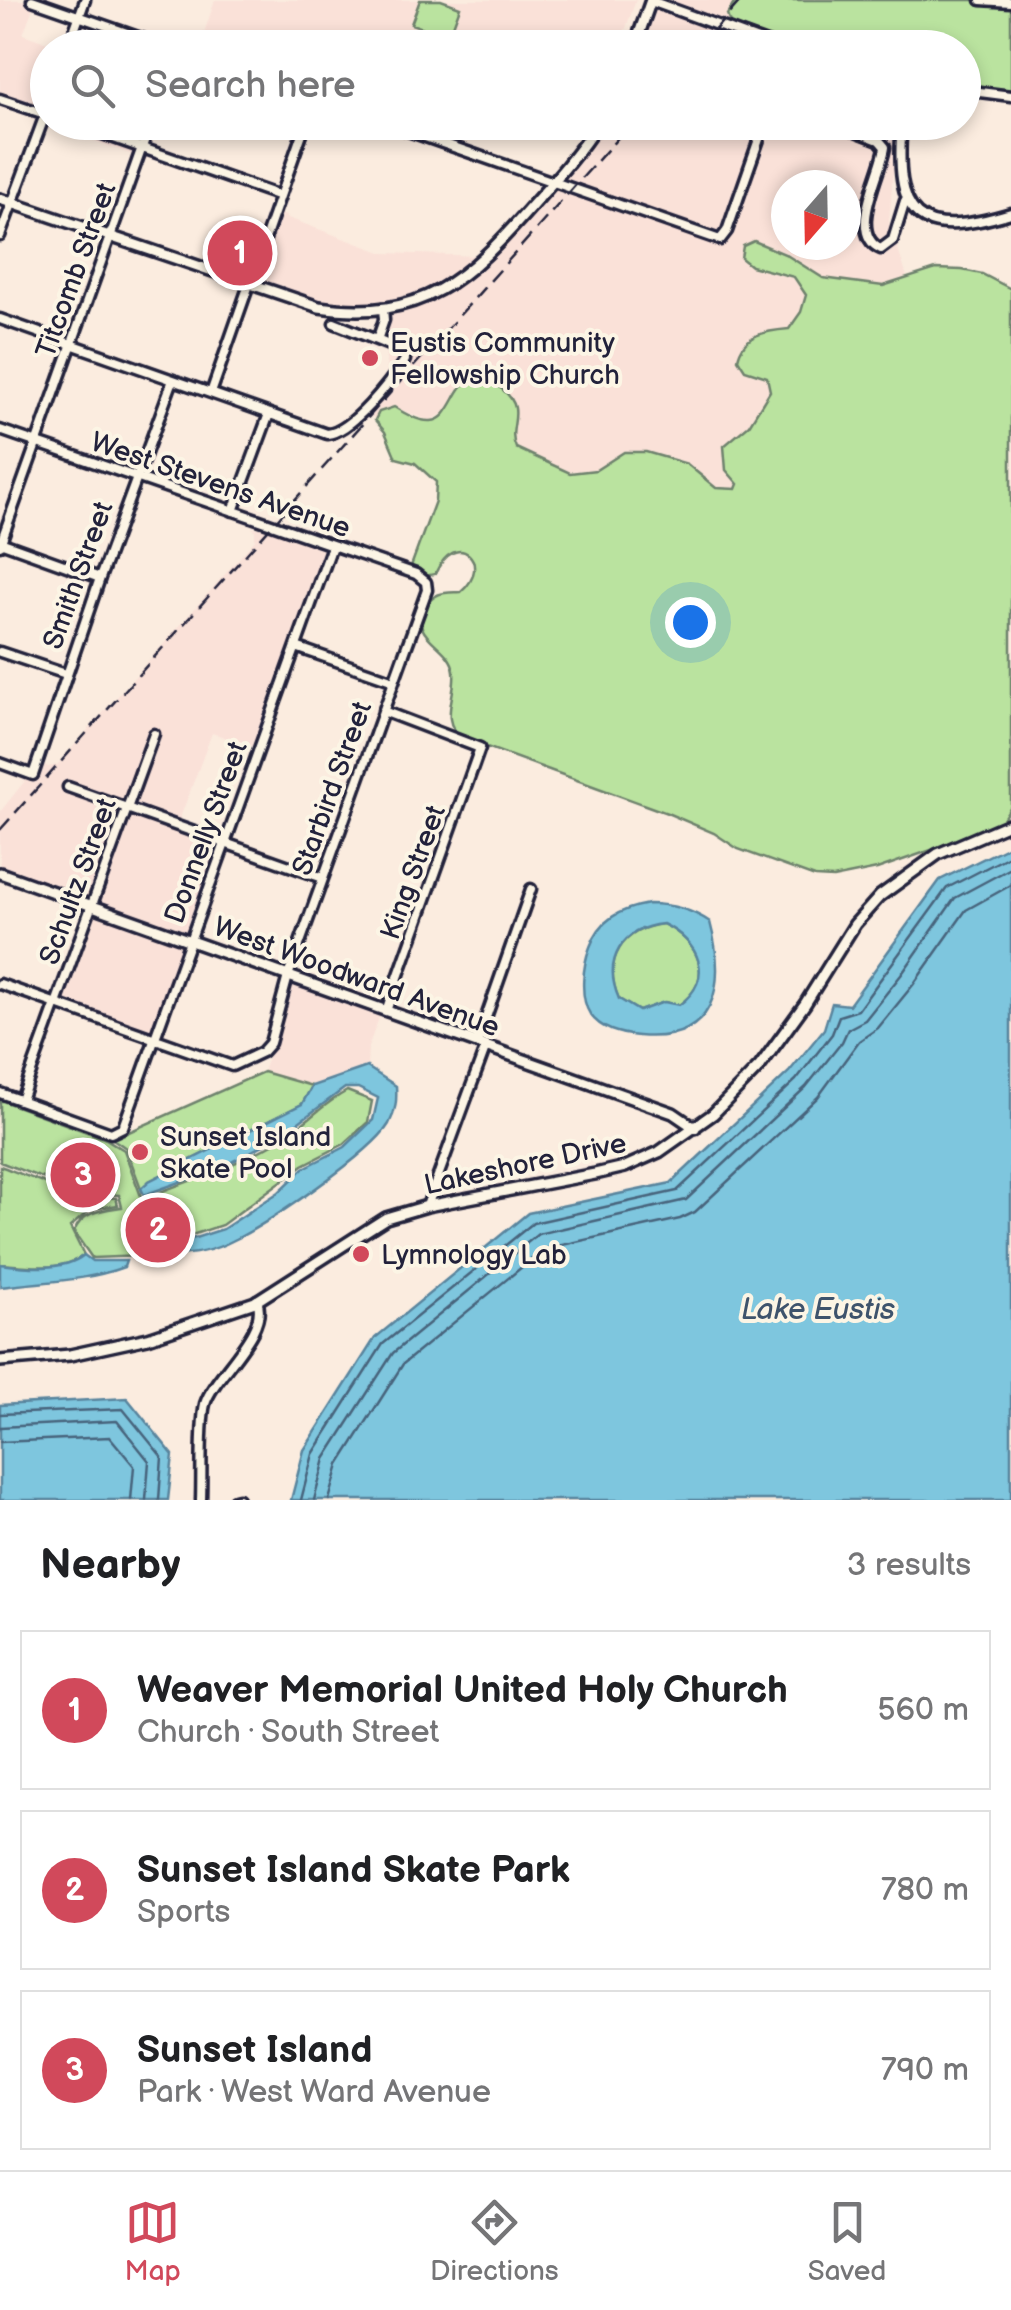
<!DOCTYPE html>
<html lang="en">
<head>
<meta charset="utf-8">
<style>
  :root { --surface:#fff; --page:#f6f6f6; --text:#202124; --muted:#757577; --line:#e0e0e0; --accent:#d1495b }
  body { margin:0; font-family:"Balsamiq Sans",sans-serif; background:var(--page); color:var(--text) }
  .compass { position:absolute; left:771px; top:170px; width:90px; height:90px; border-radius:50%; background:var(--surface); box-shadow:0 5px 15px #0003; rotate:200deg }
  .you { position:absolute; left:690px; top:622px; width:35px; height:35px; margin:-25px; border:8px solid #fff; border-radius:50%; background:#1a73e8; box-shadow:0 0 0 15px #1a73e833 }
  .badge { display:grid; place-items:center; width:65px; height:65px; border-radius:50%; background:var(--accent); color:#fff; font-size:32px; font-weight:700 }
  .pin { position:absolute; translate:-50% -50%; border:5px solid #fff; box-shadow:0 2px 10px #0006 }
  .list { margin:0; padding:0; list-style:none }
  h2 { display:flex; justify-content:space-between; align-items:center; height:130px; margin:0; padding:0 40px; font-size:42px }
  h2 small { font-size:32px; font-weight:400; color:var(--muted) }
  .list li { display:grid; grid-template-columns:65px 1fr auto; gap:30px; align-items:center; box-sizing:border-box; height:160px; margin:0 20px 20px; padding:0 20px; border:2px solid var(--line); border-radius:0px }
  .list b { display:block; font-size:38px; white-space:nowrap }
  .list p { margin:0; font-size:32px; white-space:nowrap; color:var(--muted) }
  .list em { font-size:32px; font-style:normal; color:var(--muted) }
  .icon { flex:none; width:55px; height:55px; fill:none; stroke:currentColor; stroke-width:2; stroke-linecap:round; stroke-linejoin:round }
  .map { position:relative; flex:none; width:1011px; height:1500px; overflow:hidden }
  .search { position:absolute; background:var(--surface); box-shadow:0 5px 15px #0003; left:30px; right:30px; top:30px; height:110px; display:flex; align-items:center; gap:25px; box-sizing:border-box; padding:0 35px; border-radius:55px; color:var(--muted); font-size:38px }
  .sheet { height:670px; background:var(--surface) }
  nav { display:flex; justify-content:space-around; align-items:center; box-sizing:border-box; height:140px; border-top:2px solid var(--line); background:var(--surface); font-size:28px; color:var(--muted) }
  nav a { display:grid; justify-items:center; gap:5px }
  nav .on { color:var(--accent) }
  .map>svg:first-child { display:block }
  .built { fill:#fae1d8; fill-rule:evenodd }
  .green { fill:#bae39f; stroke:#6e826d; stroke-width:2.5 }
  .water { fill:#7ec6de; stroke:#59849d; stroke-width:2.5; fill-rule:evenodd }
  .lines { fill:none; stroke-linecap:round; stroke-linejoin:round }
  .shore { stroke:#47647c; stroke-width:2.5 }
  .minor-casing { stroke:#22223b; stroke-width:15 }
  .tertiary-casing { stroke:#22223b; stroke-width:16 }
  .minor { stroke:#fcf5e5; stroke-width:8 }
  .tertiary { stroke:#fcf5e5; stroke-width:9 }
  .rail { stroke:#22223b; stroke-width:2.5; stroke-dasharray:15 8; stroke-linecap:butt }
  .poi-dot { fill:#d1495b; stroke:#fcf5e5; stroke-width:4 }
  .labels { text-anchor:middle; stroke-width:8; stroke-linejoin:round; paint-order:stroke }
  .street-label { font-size:28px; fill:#22223b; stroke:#fcf5e5 }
  .poi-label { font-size:28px; fill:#22223b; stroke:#fcf5e5; text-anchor:start }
  .water-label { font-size:30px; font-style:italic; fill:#3e536c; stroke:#fcf5e5 }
</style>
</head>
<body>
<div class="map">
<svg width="1011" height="1500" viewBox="0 0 1011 1500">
  <rect width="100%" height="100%" fill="#fbecdf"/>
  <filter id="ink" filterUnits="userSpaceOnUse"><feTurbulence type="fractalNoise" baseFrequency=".01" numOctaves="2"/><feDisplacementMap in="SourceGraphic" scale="20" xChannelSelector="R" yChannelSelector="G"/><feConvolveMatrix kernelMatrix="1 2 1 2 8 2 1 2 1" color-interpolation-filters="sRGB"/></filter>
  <g filter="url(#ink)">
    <path class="built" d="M0,0H36L23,34L59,47L48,48V122L160,123L146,160L0,106Z
      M215,0H636L619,47L199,48Z
      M655,0H736L730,24L794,47L638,48Z
      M603,123H897L889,222L907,277L883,286L823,278L754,241L803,286L806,295L801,312L789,329L771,331L745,369L767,377L770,391L748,425L724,446V463L738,484L736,489L716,488L687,464L646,452H624L596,470L563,472L516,448L513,434L459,386L448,411L430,421L394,407L380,412L376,420L367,412L388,389L383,312L409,307L438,295L470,276L500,247L571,167ZM786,185H846V245H786Z
      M284,196L279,212L288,218L384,253L482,256L451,280L407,300L346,307L327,304L219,264L231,230L264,242Z
      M272,520L331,544L261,749L212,733L177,826L225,841L190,936L0,869V812L40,762L48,767L57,765L255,540V530L252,528L265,527Z
      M86,908L187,944L153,1039L55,1002Z
      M294,982L381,1013L368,1047L367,1067L312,1086L263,1072Z"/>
    <path class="green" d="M420,0H441L460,7L449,37L411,24Z
      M736,0H1011V90L964,85V48L794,47L730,24L727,15Z
      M754,241L785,254L823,278L883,286L936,269L962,270L982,274L1011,289V806L1001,822L957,841L877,869L833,878L815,877L738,849L714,833L667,813L462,738C438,720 457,697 454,671C451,644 406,638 426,606C435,591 445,593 461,592C494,564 457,526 435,574L420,577L410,569L435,501L436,482L415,463L396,458L385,432L375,420L379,412L394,407C404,413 419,422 431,421C460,420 453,351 503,390C528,411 506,427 516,448L570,473L596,470L624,452H646L687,464L716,488L736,489L738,484L726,470L724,446L749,425L770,391L767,377L745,370L738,359C743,334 766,331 789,329L801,312L806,295L794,277L751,266L741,258L743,246Z
      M663,924C699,941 716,978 679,1005L665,1002L639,1011L619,999C602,960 622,929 663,924Z
      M263,1072L312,1086L302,1104L149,1181L142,1191L126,1148L113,1139Z
      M347,1091L372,1101L368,1122L344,1144L303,1165L222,1225L171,1242L144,1256L92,1258L74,1232C82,1211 102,1210 122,1207L119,1195C77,1193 39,1177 0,1162V1100L106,1139L124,1150L142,1199C190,1180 240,1165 284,1137C306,1123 323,1104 347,1091Z
      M0,1166C37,1180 76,1197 116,1198L118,1205L91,1209L70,1227L84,1255C63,1272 26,1266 0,1264Z"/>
    <path class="water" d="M1011,845V1500H291L304,1450L375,1338L528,1213L671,1183L789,1072L824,1029L832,1003L849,1005L940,880Z
      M648,904C671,904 691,909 710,922C727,986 716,1043 638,1036C620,1034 601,1030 590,1014C579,997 583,965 590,947C600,919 620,909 648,904ZM663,924C699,941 716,978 679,1005L664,1002L639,1011L619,999C602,960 622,928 663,924Z
      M367,1067L396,1086C397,1100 396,1111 389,1124C371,1154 267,1224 232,1241C213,1251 193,1255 172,1255L170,1246L223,1229L279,1192L304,1168L345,1147L373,1120L378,1098L358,1088H345L280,1136L222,1167L144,1195L141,1188L149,1181L302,1104L312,1086Z
      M84,1255L92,1261H126L124,1267C83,1282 43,1281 0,1287V1264C25,1267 63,1272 84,1255Z
      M127,1398L173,1455L168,1500H0V1405Z"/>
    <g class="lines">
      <path class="shore" d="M0,1414L123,1409L162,1457L159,1500
        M0,1427L117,1421L149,1461L146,1500
        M0,1442L110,1437L134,1466L131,1500
        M301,1500L313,1454L383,1344L533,1223L677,1191L796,1080L832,1034L839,1016L858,1010L947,888L1011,855
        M314,1500L325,1459L393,1353L538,1234L686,1200L806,1087L842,1042L848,1029L865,1020L901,975L955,898L1011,868
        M329,1500L339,1465L403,1364L544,1249L680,1219L695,1212L818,1097L859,1041L878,1028L913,985L966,910L1011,885"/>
      <defs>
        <path id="minor" d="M32,0L170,48
          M981,0L1011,2
          M651,1L780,48
          M68,48L85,0
          M964,90L1011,96
          M0,99L48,115
          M68,122L280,196
          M382,122L720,240L727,231L765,122
          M832,122L879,140L885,147C882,172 846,234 881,249L893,240L905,201
          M902,122C894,216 915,242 1011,213
          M0,236L48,107
          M0,319L327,434C352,432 390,382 405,360L404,351L334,323
          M377,340L384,320L383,308
          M211,393L306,122
          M0,430L416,574L426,582L427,590L288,976L270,1043L262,1052L232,1066L0,984
          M233,511L269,414
          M0,542L100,578
          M0,545L151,122
          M296,647L394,681
          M0,652L66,674
          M383,711L480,748L386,1011
          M0,763L33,775L100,578L173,380
          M68,787L323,878
          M477,1043L531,889
          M0,1093L111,1133L123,1127L332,546
          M21,1100L154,734
          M427,1206L486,1046
          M201,1500C202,1477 200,1424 205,1404C214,1374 270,1332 257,1300
          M234,1500L238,1499"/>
        <path id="tertiary" d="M634,48L651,0
          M0,199L319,307C422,322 468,279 531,207C555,180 579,153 599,122
          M0,873L673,1113L695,1128
          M0,1361L70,1355L148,1338L255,1302L386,1218L427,1206L595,1174L625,1167L659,1152L713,1114L760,1066L805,1004L855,924L880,896L938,854L1011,823"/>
      </defs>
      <use href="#minor" class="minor-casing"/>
      <use href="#tertiary" class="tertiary-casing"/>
      <use href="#minor" class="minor"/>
      <use href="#tertiary" class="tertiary"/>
      <path class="rail" d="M699,48L741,0
        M0,830L632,122"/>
    </g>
  </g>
  <g class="poi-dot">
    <circle cx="370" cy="358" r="10"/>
    <circle cx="140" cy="1152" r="10"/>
    <circle cx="361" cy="1254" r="10"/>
  </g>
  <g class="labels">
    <g class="street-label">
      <text transform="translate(75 270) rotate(-70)" y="10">Titcomb Street</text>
      <text transform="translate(221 484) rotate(19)" y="10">West Stevens Avenue</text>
      <text transform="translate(77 575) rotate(-70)" y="10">Smith Street</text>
      <text transform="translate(331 788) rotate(-70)" y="10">Starbird Street</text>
      <text transform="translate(205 832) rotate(-70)" y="10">Donnelly Street</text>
      <text transform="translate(412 872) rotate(-70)" y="10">King Street</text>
      <text transform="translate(77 881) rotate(-70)" y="10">Schultz Street</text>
      <text transform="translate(357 976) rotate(20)" y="10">West Woodward Avenue</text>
      <text transform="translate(525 1163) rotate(-12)" y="10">Lakeshore Drive</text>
    </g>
    <g class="poi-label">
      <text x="390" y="352">Eustis Community<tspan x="390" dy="32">Fellowship Church</tspan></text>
      <text x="160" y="1146">Sunset Island<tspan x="160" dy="32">Skate Pool</tspan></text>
      <text x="381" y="1264">Lymnology Lab</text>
    </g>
    <g class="water-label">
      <text x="818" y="1319">Lake Eustis</text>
    </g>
  </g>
</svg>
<svg class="compass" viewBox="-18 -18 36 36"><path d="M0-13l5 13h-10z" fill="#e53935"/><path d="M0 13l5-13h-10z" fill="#757577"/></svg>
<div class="you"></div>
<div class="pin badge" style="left:240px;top:253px">1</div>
<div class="pin badge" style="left:158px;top:1230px">2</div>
<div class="pin badge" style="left:83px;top:1175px">3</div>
<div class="search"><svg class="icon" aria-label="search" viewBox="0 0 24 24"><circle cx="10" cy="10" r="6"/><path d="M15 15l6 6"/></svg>Search here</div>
</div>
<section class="sheet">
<h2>Nearby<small>3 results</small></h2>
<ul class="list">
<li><span class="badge">1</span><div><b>Weaver Memorial United Holy Church</b><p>Church · South Street</p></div><em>560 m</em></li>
<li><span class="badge">2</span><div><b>Sunset Island Skate Park</b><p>Sports</p></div><em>780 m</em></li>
<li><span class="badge">3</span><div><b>Sunset Island</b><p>Park · West Ward Avenue</p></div><em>790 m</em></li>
</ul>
</section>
<nav>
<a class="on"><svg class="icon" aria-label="map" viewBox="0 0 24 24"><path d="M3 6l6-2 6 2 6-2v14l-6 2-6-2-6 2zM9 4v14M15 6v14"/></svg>Map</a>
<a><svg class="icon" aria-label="directions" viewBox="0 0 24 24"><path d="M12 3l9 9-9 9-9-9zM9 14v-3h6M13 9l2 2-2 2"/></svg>Directions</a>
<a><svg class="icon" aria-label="saved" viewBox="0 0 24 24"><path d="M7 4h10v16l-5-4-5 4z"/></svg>Saved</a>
</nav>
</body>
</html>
